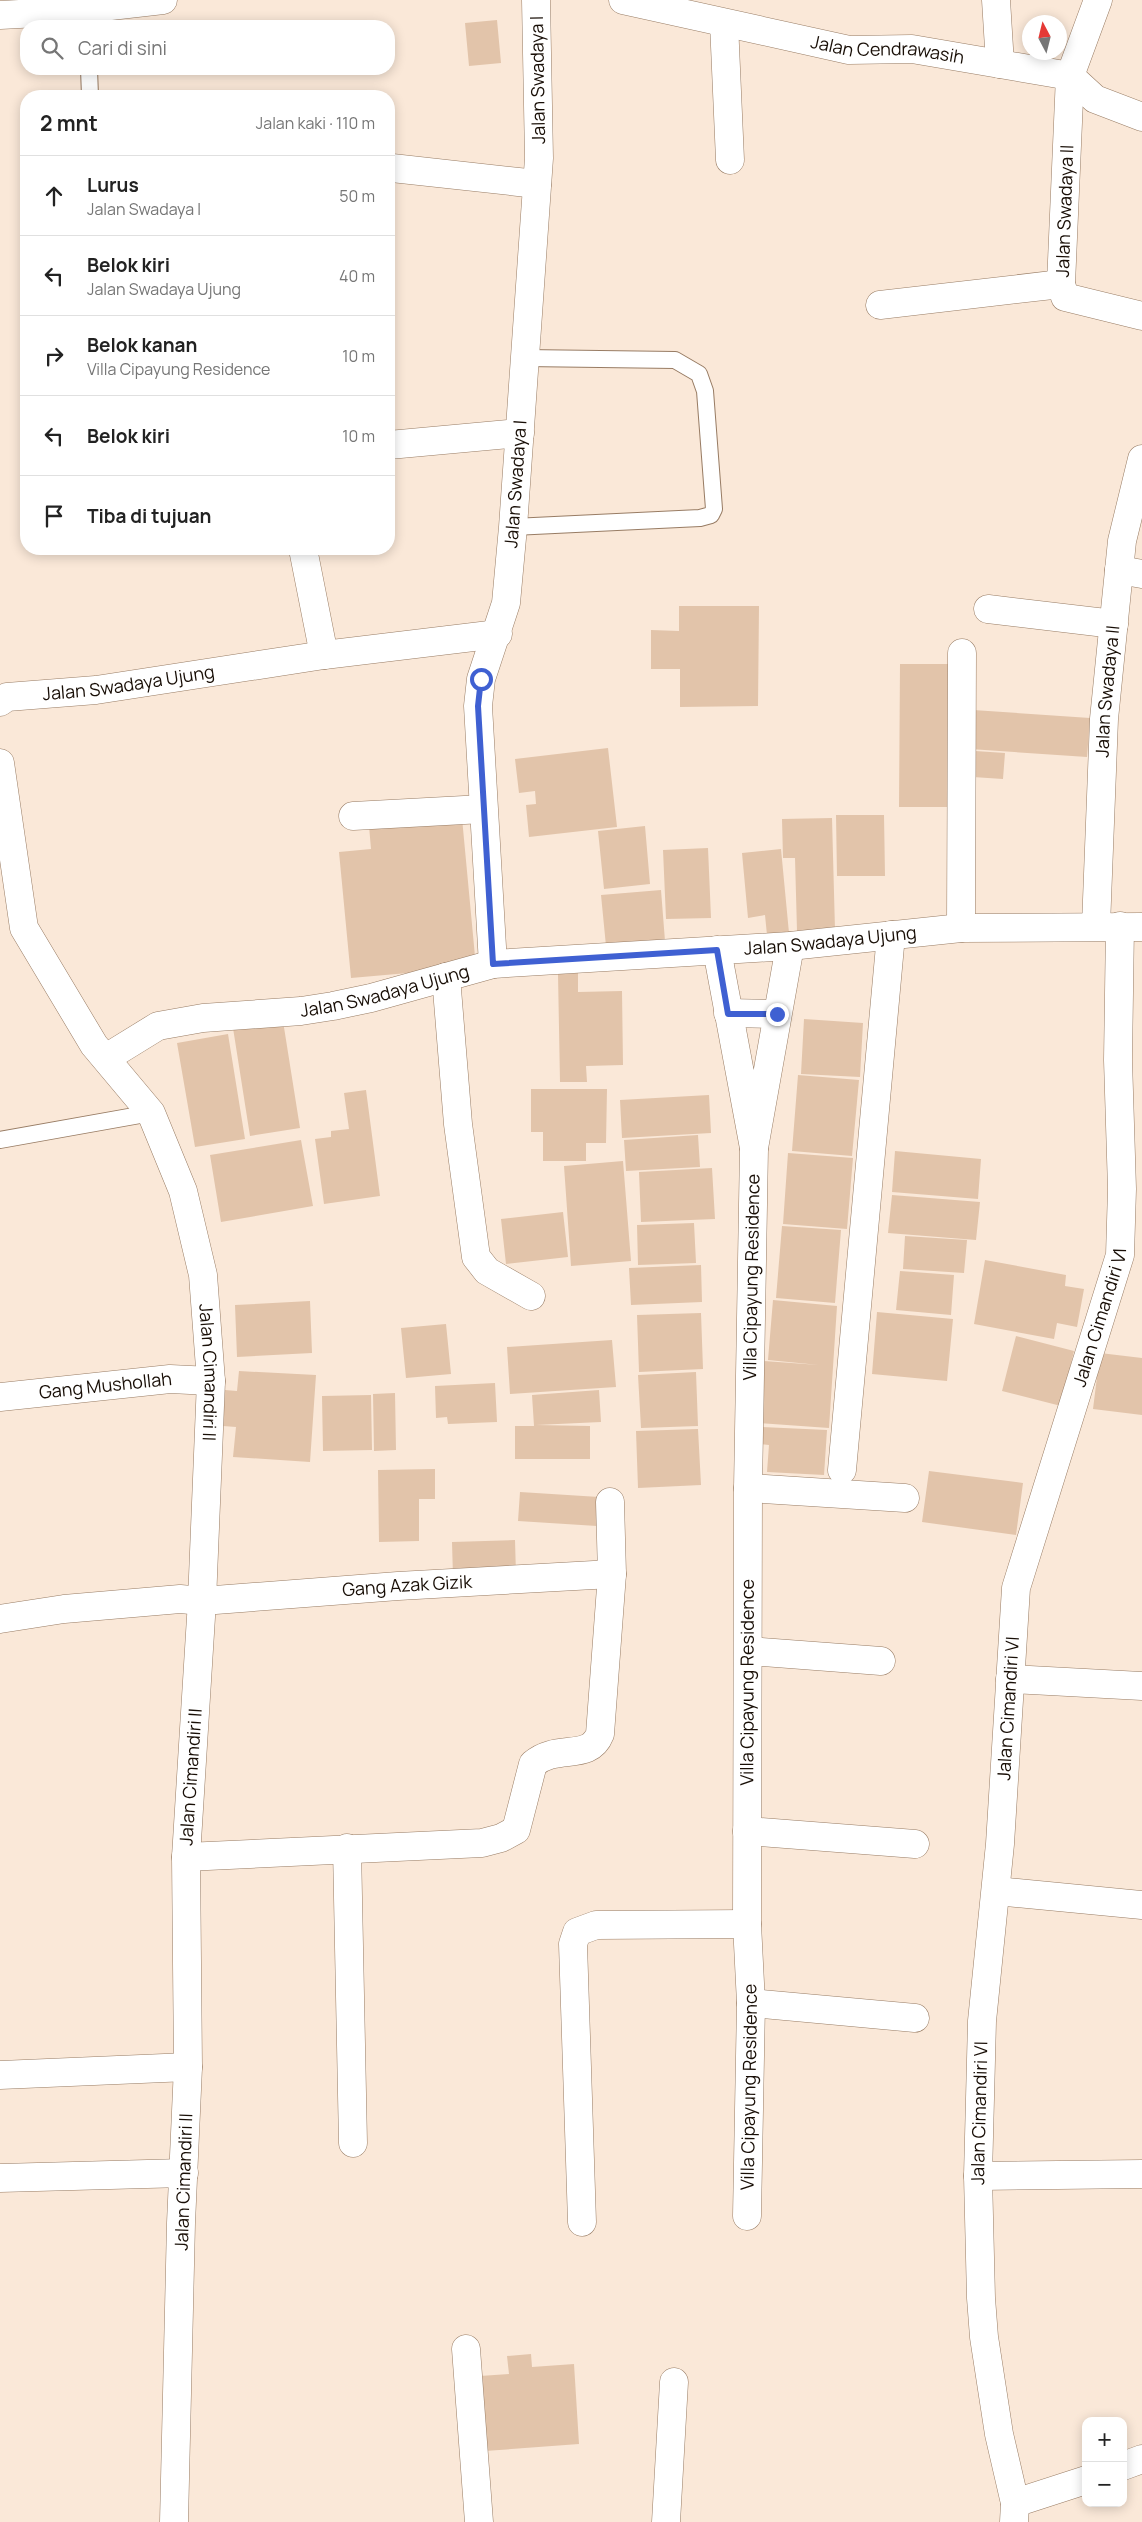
<!DOCTYPE html>
<html lang="id">
<head>
<meta charset="utf-8">
<style>
  :root { --surface:#fff; --page:#f6f6f6; --text:#222; --muted:#767676; --line:#e0e0e0 }
  body { margin:0; font-family:Manrope,sans-serif; background:var(--page); color:var(--text) }
  .controls { position:absolute; right:15px; bottom:15px; display:grid; overflow:hidden; border-radius:10px; box-shadow:0 2px 12px #0003 }
  .controls button { width:45px; height:45px; display:grid; place-items:center; padding:0; border:0; border-bottom:1px solid var(--line); background:var(--surface); color:var(--text); font:25px sans-serif }
  .compass { position:absolute; left:1022px; top:15px; width:45px; height:45px; border-radius:50%; background:var(--surface); box-shadow:0 2px 12px #0003; rotate:353deg }
  .stop { position:absolute; width:15px; height:15px; margin:-11px; border:4px solid #3f60d2; border-radius:50%; background:#fff }
  .stop.end { background:#3f60d2; border-color:#fff; box-shadow:0 1px 5px #0008 }
  .list { margin:0; padding:0; list-style:none }
  h2 { display:flex; justify-content:space-between; align-items:center; height:65px; margin:0; padding:0 20px; font-size:21px }
  h2 small { font-size:16px; font-weight:400; color:var(--muted) }
  .list li { display:grid; grid-template-columns:32px 1fr auto; gap:15px; align-items:center; box-sizing:border-box; height:80px; padding:0 20px; border-top:1px solid var(--line) }
  .list b { display:block; font-size:19px; white-space:nowrap }
  .list p { margin:0; font-size:16px; white-space:nowrap; color:var(--muted) }
  .list em { font-size:16px; font-style:normal; color:var(--muted) }
  .icon { flex:none; width:28px; height:28px; fill:none; stroke:currentColor; stroke-width:2; stroke-linecap:round; stroke-linejoin:round }
  .map { position:relative; flex:none; width:1142px; height:2522px; overflow:hidden }
  .search { position:absolute; background:var(--surface); box-shadow:0 2px 12px #0003; left:20px; top:20px; width:375px; height:55px; display:flex; align-items:center; gap:12px; box-sizing:border-box; padding:0 18px; border-radius:20px; color:var(--muted); font-size:19px }
  .panel { position:absolute; background:var(--surface); box-shadow:0 2px 12px #0003; left:20px; top:90px; width:375px; height:465px; border-radius:20px }
  .map>svg:first-child { display:block }
  .building { fill:#e2c4aa }
  .lines { fill:none; stroke-linecap:round; stroke-linejoin:round }
  .lane-casing { stroke:#987c64; stroke-width:18 }
  .street-casing { stroke:#987c64; stroke-width:29 }
  .lane { stroke:#fff; stroke-width:16 }
  .street { stroke:#fff; stroke-width:28 }
  .route { stroke:#3f60d2; stroke-width:6 }
  .labels { text-anchor:middle; stroke-width:4; stroke-linejoin:round; paint-order:stroke }
  .street-label { font-size:18px; fill:#180e06; stroke:#fff }
</style>
</head>
<body>
<div class="map">
<svg width="1142" height="2522" viewBox="0 0 1142 2522">
  <rect width="100%" height="100%" fill="#fae8d8"/>
  <path class="building" d="M497,20L501,63L469,66L465,23Z
    M679,606H759L758,706L680,707V669H651V630L679,631Z
    M900,664H957L956,807H899Z
    M973,710L1090,718L1087,757L970,749Z
    M608,748L617,827L529,837L526,805L536,804L535,791L519,793L515,759Z
    M975,751L1005,753L1003,779L973,777Z
    M836,815H884L885,876H837Z
    M462,818L476,967L351,978L339,852L371,849L369,826Z
    M832,818L835,930L797,931L795,858H783L782,819Z
    M645,826L650,884L604,889L598,831Z
    M708,848L711,918L666,919L663,850Z
    M781,849L789,933L767,935L765,915L748,918L742,853Z
    M661,890L665,941L606,946L601,895Z
    M578,973V992L622,991L623,1065L586,1066L587,1082H560L558,974Z
    M804,1019L863,1023L860,1077L801,1074Z
    M283,1021L300,1128L250,1136L233,1028Z
    M228,1034L245,1139L195,1147L177,1043Z
    M798,1075L859,1080L852,1156L792,1151Z
    M531,1089H607L606,1143H586V1161H543V1132H531Z
    M366,1090L380,1196L324,1204L315,1139L331,1137V1131L349,1129L344,1093Z
    M709,1095L711,1133L622,1138L620,1100Z
    M698,1135L700,1167L626,1171L624,1140Z
    M301,1140L313,1206L221,1222L210,1155Z
    M895,1151L981,1159L978,1199L892,1192Z
    M788,1153L853,1158L847,1229L783,1224Z
    M623,1161L631,1261L571,1266L564,1166Z
    M712,1168L715,1219L641,1222L639,1172Z
    M892,1195L980,1202L976,1240L888,1233Z
    M563,1212L568,1257L506,1264L501,1219Z
    M694,1223L696,1263L638,1265L637,1225Z
    M782,1226L841,1230L835,1303L776,1298Z
    M905,1236L967,1240L964,1273L903,1269Z
    M985,1260L1066,1275L1065,1286L1084,1289L1077,1327L1057,1323L1054,1339L974,1324Z
    M701,1265L702,1302L631,1305L629,1268Z
    M900,1271L954,1275L951,1315L896,1310Z
    M773,1300L837,1306L829,1428L760,1423L764,1361L819,1365L768,1360Z
    M310,1301L312,1353L237,1357L235,1305Z
    M877,1312L953,1319L947,1381L872,1374Z
    M701,1313L703,1369L639,1372L637,1315Z
    M446,1324L451,1374L406,1378L401,1328Z
    M1016,1336L1074,1351L1061,1406L1002,1391Z
    M612,1340L616,1387L510,1394L507,1347Z
    M1100,1353L1142,1358V1415L1093,1409Z
    M239,1371L316,1375L310,1462L233,1457L236,1427L223,1426L225,1390L237,1391Z
    M696,1372L698,1426L641,1428L638,1375Z
    M495,1383L497,1422L448,1424L447,1417L436,1418L435,1386Z
    M599,1390L601,1422L536,1425L590,1426V1459H515V1426H534L532,1395Z
    M395,1393L396,1450L374,1451L373,1394Z
    M371,1395L372,1450L323,1451L322,1396Z
    M760,1427L827,1430L824,1475L767,1472L769,1445L758,1444Z
    M698,1429L701,1485L638,1488L636,1431Z
    M435,1469V1499H419V1541L379,1542L378,1470Z
    M929,1471L1023,1483L1016,1535L922,1522Z
    M520,1492L599,1497L597,1526L518,1521Z
    M515,1540L516,1575L453,1577L452,1542Z
    M531,2354L532,2367L574,2364L579,2444L485,2451L480,2376L509,2374L507,2356Z"/>
  <g class="lines">
    <defs>
      <path id="lane" d="M88,9V26
        M89,69L90,96
        M513,527L700,518L711,515L714,509L705,391L699,374L675,360L525,358
        M0,1140L151,1113"/>
      <g id="street">
        <path id="s1" d="M623,0L849,50L912,49L1070,76L1095,99L1142,117"/>
        <path d="M996,0L1000,64"/>
        <path d="M1098,0L1070,76L1061,284L1065,297L1142,316"/>
        <path d="M0,15L58,12L163,0"/>
        <path d="M724,23L730,160"/>
        <path d="M392,168L537,184"/>
        <path d="M880,305L1061,284"/>
        <path d="M389,445L520,433"/>
        <path d="M303,549L324,655"/>
        <path d="M1119,570L1142,574"/>
        <path d="M988,609L1114,624"/>
        <path id="s2" d="M0,702L7,697L96,690L324,655L498,634"/>
        <path id="s3" d="M0,763L24,928L94,1045L151,1113L183,1191L203,1275L211,1381L202,1601L186,1857L188,2067L181,2223L174,2522"/>
        <path d="M353,816L483,809"/>
        <path id="s4" d="M1096,926L1104,719L1122,541L1142,459"/>
        <path d="M961,928L962,653"/>
        <path d="M717,950L754,1148L790,946"/>
        <path id="s5" d="M493,964L478,706L481,679L506,603L513,527L539,158L536,0"/>
        <path d="M446,977L458,1124L476,1257L487,1271L531,1296"/>
        <path d="M728,1013L777,1014"/>
        <path id="s6" d="M106,1058L158,1026L203,1018L301,1011L333,1006L371,998L493,964L790,946L961,928L1142,927"/>
        <path id="s7" d="M0,1397L170,1379L211,1381"/>
        <path d="M842,1470L891,935"/>
        <path d="M748,1488L905,1498"/>
        <path id="s8" d="M0,1619L64,1609L180,1599L202,1601L398,1586L612,1574"/>
        <path d="M749,1651L881,1661"/>
        <path d="M1010,1679L1142,1686"/>
        <path d="M747,1831L915,1844"/>
        <path d="M347,1848L353,2143"/>
        <path d="M186,1857L482,1843L501,1838L516,1830L533,1764C557,1743 589,1762 600,1734L612,1574L610,1502"/>
        <path d="M996,1891L1142,1905"/>
        <path d="M751,2003L915,2018"/>
        <path d="M0,2075L188,2067"/>
        <path d="M978,2176L1142,2174"/>
        <path d="M0,2178L184,2173"/>
        <path id="s9" d="M747,2216L751,2003L747,1924L748,1488L754,1148"/>
        <path d="M582,2222L573,1944L577,1932L596,1925L747,1924"/>
        <path d="M466,2349L479,2522"/>
        <path d="M1123,2466L1142,2459"/>
        <path d="M1015,2503L1086,2480"/>
        <path d="M666,2522L674,2382"/>
        <path id="s10" d="M1014,2522L1015,2503L999,2434L984,2337L981,2298L978,2176L982,2021L1000,1844L1016,1588L1120,1255L1122,1189L1118,1060L1120,926"/>
      </g>
    </defs>
    <use href="#lane" class="lane-casing"/>
    <use href="#street" class="street-casing"/>
    <use href="#lane" class="lane"/>
    <use href="#street" class="street"/>
  </g>
  <g class="lines">
    <path class="route" d="M481,679L478,706L493,964L717,950L728,1014H777"/>
  </g>
  <g class="labels">
    <g class="street-label">
      <text dy="6" stroke="none"><textPath href="#s1" startOffset="270">Jalan Cendrawasih</textPath></text>
      <text transform="translate(538 80) rotate(-91)" y="6">Jalan Swadaya I</text>
      <text transform="translate(1065 211) rotate(-88)" y="6">Jalan Swadaya II</text>
      <text dy="6" stroke="none"><textPath href="#s5" startOffset="485">Jalan Swadaya I</textPath></text>
      <text dy="6" stroke="none"><textPath href="#s2" startOffset="131">Jalan Swadaya Ujung</textPath></text>
      <text dy="6" stroke="none"><textPath href="#s4" startOffset="235">Jalan Swadaya II</textPath></text>
      <text dy="6" stroke="none"><textPath href="#s6" startOffset="741">Jalan Swadaya Ujung</textPath></text>
      <text dy="6" stroke="none"><textPath href="#s6" startOffset="291">Jalan Swadaya Ujung</textPath></text>
      <text dy="6" stroke="none"><textPath href="#s9" startOffset="939">Villa Cipayung Residence</textPath></text>
      <text dy="6" stroke="none"><textPath href="#s10" startOffset="1222">Jalan Cimandiri VI</textPath></text>
      <text dy="6" stroke="none"><textPath href="#s3" startOffset="660">Jalan Cimandiri II</textPath></text>
      <text dy="6" stroke="none"><textPath href="#s7" startOffset="106">Gang Mushollah</textPath></text>
      <text dy="6" stroke="none"><textPath href="#s8" startOffset="409">Gang Azak Gizik</textPath></text>
      <text dy="6" stroke="none"><textPath href="#s9" startOffset="534">Villa Cipayung Residence</textPath></text>
      <text dy="6" stroke="none"><textPath href="#s10" startOffset="818">Jalan Cimandiri VI</textPath></text>
      <text transform="translate(191 1777) rotate(-86)" y="6">Jalan Cimandiri II</text>
      <text dy="6" stroke="none"><textPath href="#s9" startOffset="129">Villa Cipayung Residence</textPath></text>
      <text dy="6" stroke="none"><textPath href="#s10" startOffset="412">Jalan Cimandiri VI</textPath></text>
      <text transform="translate(184 2182) rotate(-88)" y="6">Jalan Cimandiri II</text>
    </g>
  </g>
</svg>
<div class="controls">
<button>+</button>
<button>−</button>
</div>
<svg class="compass" viewBox="-18 -18 36 36"><path d="M0-13l5 13h-10z" fill="#e53935"/><path d="M0 13l5-13h-10z" fill="#767676"/></svg>
<div class="stop" style="left:481px;top:679px"></div>
<div class="stop end" style="left:777px;top:1014px"></div>
<div class="search"><svg class="icon" aria-label="search" viewBox="0 0 24 24"><circle cx="10" cy="10" r="6"/><path d="M15 15l6 6"/></svg>Cari di sini</div>
<section class="panel">
<h2>2 mnt<small>Jalan kaki · 110 m</small></h2>
<ul class="list">
<li><svg class="icon" aria-label="ahead" viewBox="0 0 24 24"><path d="M12 20V5M6 11l6-6 6 6"/></svg><div><b>Lurus</b><p>Jalan Swadaya I</p></div><em>50 m</em></li>
<li><svg class="icon" aria-label="left" viewBox="0 0 24 24"><path d="M17 20v-9H6M10 6l-5 5 5 5"/></svg><div><b>Belok kiri</b><p>Jalan Swadaya Ujung</p></div><em>40 m</em></li>
<li><svg class="icon" aria-label="right" viewBox="0 0 24 24"><path d="M7 20v-9h11M14 6l5 5-5 5"/></svg><div><b>Belok kanan</b><p>Villa Cipayung Residence</p></div><em>10 m</em></li>
<li><svg class="icon" aria-label="left" viewBox="0 0 24 24"><path d="M17 20v-9H6M10 6l-5 5 5 5"/></svg><div><b>Belok kiri</b></div><em>10 m</em></li>
<li><svg class="icon" aria-label="arrive" viewBox="0 0 24 24"><path d="M6 21V4h12l-3 4 3 4H6"/></svg><div><b>Tiba di tujuan</b></div></li>
</ul>
</section>
</div>
</body>
</html>
